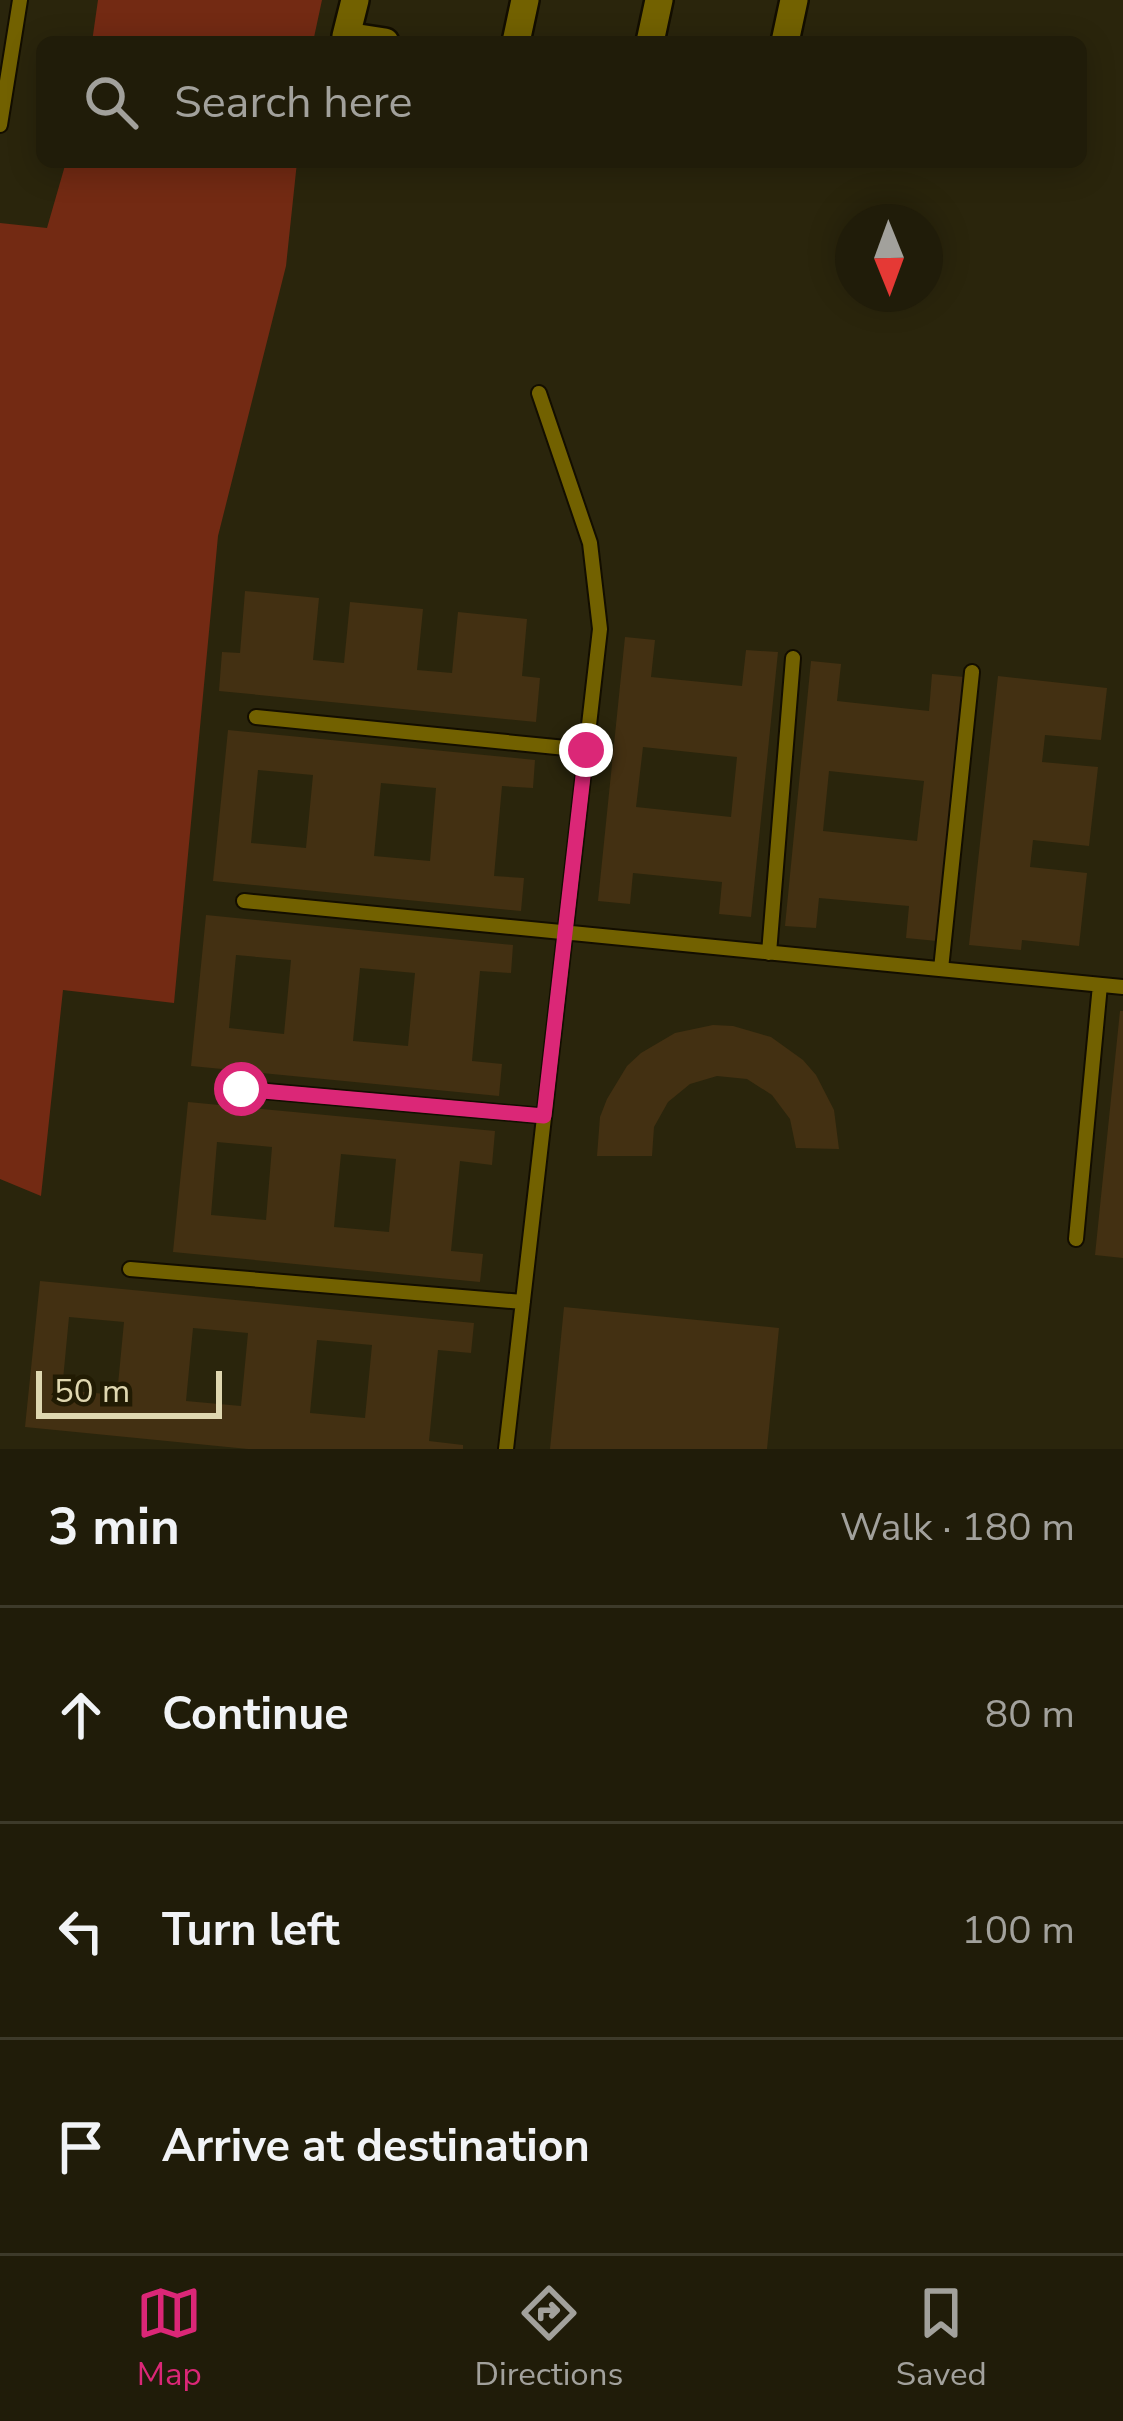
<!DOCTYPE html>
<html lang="en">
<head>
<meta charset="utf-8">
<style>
  :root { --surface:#201c09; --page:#282512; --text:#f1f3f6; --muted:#a2a19c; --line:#3d3a2a; --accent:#db2777 }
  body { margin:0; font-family:"Nunito Sans",sans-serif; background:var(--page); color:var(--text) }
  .compass { position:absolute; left:835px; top:204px; width:108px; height:108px; border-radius:50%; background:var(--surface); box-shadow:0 6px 30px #0003; rotate:179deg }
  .scale { position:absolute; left:36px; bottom:30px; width:186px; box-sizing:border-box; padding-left:12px; border:6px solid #dfd7b0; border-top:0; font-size:33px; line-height:42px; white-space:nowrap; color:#dfd7b0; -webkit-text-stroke:9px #211b03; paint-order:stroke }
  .stop { position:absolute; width:36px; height:36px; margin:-27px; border:9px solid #db2777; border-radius:50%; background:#fff }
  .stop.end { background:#db2777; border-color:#fff; box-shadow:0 3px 12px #0008 }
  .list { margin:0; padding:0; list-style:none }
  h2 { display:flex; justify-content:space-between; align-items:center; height:156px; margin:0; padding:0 48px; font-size:51px }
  h2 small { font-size:39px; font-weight:400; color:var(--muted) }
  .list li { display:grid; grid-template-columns:78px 1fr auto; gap:36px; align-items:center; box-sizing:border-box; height:216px; padding:0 48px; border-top:3px solid var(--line) }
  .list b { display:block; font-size:45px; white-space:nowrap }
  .list em { font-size:39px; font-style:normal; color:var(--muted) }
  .icon { flex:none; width:66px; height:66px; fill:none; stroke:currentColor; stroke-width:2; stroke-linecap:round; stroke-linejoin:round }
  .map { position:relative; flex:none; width:1123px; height:1449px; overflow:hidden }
  .search { position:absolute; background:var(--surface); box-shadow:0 6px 30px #0003; left:36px; right:36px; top:36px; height:132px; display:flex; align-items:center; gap:30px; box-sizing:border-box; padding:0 42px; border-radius:18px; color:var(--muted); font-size:45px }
  .sheet { height:804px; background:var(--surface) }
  nav { display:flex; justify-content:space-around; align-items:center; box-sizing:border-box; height:168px; border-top:3px solid var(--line); background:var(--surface); font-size:33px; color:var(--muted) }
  nav a { display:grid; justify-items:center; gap:6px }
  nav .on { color:var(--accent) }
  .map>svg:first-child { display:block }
  .green { fill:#732a13 }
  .building { fill:#433012; fill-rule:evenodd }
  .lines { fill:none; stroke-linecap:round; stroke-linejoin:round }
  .lane-casing { stroke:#130e00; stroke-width:18 }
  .street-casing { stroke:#130e00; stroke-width:32 }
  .lane { stroke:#726100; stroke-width:14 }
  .street { stroke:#726100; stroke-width:27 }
  .route { stroke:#db2777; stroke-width:15 }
</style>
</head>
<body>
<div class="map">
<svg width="1123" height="1449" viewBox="0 0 1123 1449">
  <rect width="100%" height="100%" fill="#2a250c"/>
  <path class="green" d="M98,0H322L313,42H92Z
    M66,162H297L286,266L218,536L174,1003L63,990L41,1196L0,1179V223L47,228Z"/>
  <path class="building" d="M245,591L319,598L313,660L344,663L350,602L423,609L417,670L452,673L458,612L527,619L522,676L540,678L536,722L219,691L222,652L240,653Z
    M625,637L655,640L651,677L742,686L746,650L778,652L751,917L719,914L722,882L633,873L630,904L598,901ZM643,747L737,757L731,817L636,807Z
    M811,661L841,664L837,701L929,711L932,674L964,677L937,941L906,938L909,906L819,898L816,928L785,926ZM829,771L924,781L917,841L823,831Z
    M998,676L1107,688L1101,740L1045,735L1042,762L1098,767L1089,846L1033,840L1030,867L1087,873L1079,946L1022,940L1021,950L969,945Z
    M228,730L535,760L533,788L502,786L494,876L524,878L521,911L213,881ZM258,770L313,775L306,848L251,843ZM381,783L436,788L430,861L374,856Z
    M206,915L513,945L511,973L480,971L472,1061L502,1064L499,1096L191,1066ZM236,955L291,960L284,1034L229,1028ZM360,968L415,973L408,1046L353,1041Z
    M1120,1011H1123V1258L1095,1255Z
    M713,1025L733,1026L771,1037L803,1060L816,1075L834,1110L839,1149L796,1148L790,1119L772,1095L747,1079L717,1076L690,1084L668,1102L654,1127L652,1156H597L600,1117L607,1099L627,1066L641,1053L675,1033Z
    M188,1102L495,1131L492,1165L460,1161L451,1251L483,1254L480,1282L173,1252ZM217,1142L272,1147L266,1220L211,1215ZM341,1154L396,1159L389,1232L334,1227Z
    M40,1281L474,1323L471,1353L438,1350L429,1441L463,1445V1449H248L25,1427ZM69,1317L124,1322L117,1395L62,1390ZM193,1328L248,1333L241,1406L186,1401ZM317,1340L372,1345L365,1418L310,1413Z
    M564,1307L779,1328L767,1449H550Z"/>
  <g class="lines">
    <defs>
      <path id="lane" d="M0,125L20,0
        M256,717L586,750
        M244,901L1123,987
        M769,953L793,658
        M941,969L972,672
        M241,1089L544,1116
        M1076,1239L1100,985
        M130,1269L523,1302
        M506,1449L600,629L590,543L539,393"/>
      <path id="street" d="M355,0L346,36L385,42
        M516,42L525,0
        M650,42L659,0
        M785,42L794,0"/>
    </defs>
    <use href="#lane" class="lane-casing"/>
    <use href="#street" class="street-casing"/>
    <use href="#lane" class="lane"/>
    <use href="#street" class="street"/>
  </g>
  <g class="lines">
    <path class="route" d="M241,1089L544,1116L586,750"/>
  </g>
</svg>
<svg class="compass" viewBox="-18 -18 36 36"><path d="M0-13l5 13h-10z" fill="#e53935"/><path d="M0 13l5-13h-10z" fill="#a2a19c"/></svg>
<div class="scale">50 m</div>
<div class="stop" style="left:241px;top:1089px"></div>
<div class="stop end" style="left:586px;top:750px"></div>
<div class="search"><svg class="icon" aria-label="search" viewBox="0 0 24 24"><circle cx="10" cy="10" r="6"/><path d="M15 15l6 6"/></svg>Search here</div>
</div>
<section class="sheet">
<h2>3 min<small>Walk · 180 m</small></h2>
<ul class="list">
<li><svg class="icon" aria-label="ahead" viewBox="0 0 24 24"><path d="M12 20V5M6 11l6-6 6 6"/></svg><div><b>Continue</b></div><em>80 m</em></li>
<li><svg class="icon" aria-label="left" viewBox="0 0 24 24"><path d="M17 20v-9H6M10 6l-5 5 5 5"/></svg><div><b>Turn left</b></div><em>100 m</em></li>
<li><svg class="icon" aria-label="arrive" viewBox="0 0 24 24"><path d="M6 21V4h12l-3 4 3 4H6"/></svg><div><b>Arrive at destination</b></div></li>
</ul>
</section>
<nav>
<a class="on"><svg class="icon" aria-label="map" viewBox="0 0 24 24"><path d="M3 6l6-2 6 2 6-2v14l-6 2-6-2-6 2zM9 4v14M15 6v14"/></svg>Map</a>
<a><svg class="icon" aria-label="directions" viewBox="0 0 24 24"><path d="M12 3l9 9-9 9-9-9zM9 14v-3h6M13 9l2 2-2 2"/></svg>Directions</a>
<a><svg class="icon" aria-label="saved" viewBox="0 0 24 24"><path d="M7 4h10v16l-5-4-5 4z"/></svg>Saved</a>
</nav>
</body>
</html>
